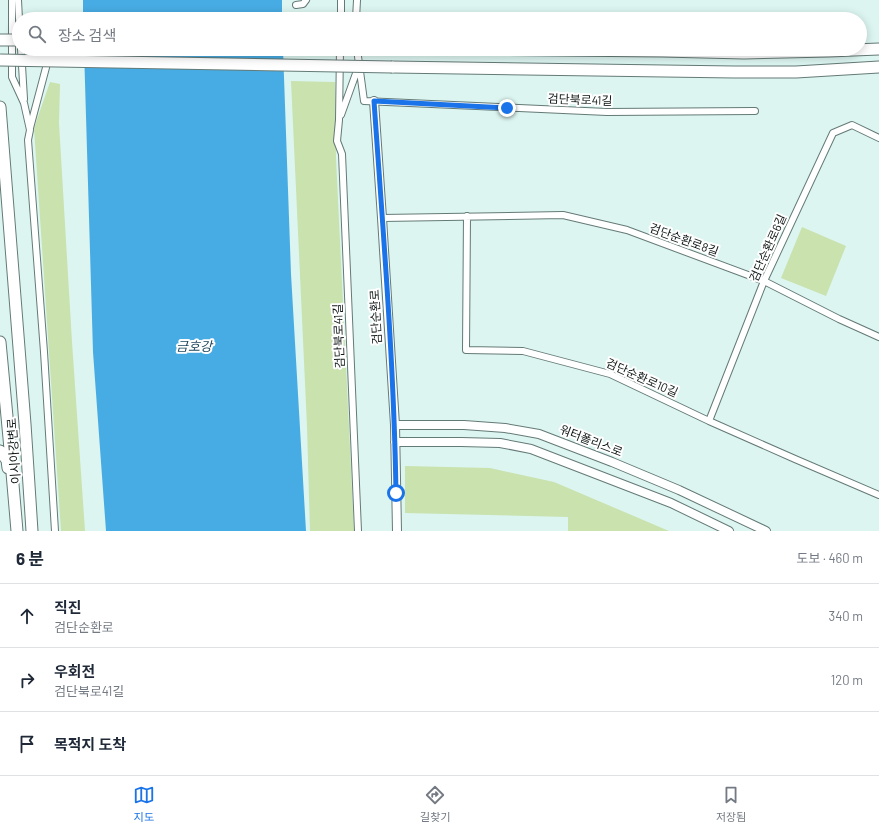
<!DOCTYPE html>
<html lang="ko">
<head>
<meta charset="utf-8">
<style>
  :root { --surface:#fff; --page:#f6f6f7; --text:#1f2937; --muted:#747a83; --line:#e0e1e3; --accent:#1a73e8 }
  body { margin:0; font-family:Barlow,"Noto Sans KR",sans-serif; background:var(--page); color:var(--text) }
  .stop { position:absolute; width:12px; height:12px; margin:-9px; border:3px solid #1a73e8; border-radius:50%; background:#fff }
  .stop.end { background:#1a73e8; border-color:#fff; box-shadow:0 1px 4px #0008 }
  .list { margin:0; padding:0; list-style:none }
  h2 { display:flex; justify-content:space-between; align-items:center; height:52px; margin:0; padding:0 16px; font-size:17px }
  h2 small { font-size:13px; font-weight:400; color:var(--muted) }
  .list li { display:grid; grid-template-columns:26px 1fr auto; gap:12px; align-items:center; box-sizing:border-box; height:64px; padding:0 16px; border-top:1px solid var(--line) }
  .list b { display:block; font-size:15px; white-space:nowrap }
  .list p { margin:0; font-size:13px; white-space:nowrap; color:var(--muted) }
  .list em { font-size:13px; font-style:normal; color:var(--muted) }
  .icon { flex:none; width:22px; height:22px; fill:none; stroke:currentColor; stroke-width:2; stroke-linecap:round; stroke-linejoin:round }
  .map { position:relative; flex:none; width:879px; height:531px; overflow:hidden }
  .search { position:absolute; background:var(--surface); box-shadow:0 2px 10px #0003; left:12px; right:12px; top:12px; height:44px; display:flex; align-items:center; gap:10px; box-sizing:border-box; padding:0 14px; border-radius:22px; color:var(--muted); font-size:15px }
  .sheet { height:244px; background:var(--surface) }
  nav { display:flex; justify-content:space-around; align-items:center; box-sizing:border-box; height:56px; border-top:1px solid var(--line); background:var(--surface); font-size:11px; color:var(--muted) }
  nav a { display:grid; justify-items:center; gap:2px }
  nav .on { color:var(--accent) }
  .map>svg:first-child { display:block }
  .green { fill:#c9e2ae }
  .water { fill:#48ace4 }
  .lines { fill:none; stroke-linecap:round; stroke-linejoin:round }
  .street-casing { stroke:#647a76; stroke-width:8 }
  .secondary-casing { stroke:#647a76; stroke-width:10 }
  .highway-casing { stroke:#647a76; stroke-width:13 }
  .street { stroke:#fff; stroke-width:6 }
  .secondary { stroke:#fff; stroke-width:8 }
  .highway { stroke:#fff; stroke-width:11 }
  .highway-bridge-casing { stroke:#647a76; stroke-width:13; stroke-linecap:butt }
  .highway-bridge { stroke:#fff; stroke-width:11 }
  .route { stroke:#1a73e8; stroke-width:5 }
  .labels { text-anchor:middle; stroke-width:4; stroke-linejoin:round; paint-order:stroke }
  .street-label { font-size:12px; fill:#101817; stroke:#fff }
  .water-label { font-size:13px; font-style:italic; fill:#1c465d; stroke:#fff }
</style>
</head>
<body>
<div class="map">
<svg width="879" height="531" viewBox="0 0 879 531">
  <rect width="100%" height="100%" fill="#dcf5f0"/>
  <path class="green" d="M291,81L335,82L336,158L354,531H310L307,426Z
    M50,82L60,84L59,123L72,342L85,531H61L34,128Z
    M802,227L846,246L826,296L781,278Z
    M405,466L490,468L554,482L669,531H568V517L405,513Z"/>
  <path class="water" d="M83,0H282V19H83Z
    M84,49H283L291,274L306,531H106L93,352Z"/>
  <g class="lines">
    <defs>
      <path id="street" d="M12,0V77L24,103L30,130L28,140L44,352L55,531
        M18,0L19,19
        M296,5L303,4L306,0
        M341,19V0
        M356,19L357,0
        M21,49L24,99
        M340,49L339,120L337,141L342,154L358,531
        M357,49L364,101L607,112L755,111
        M341,115L359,65
        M30,128L48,60
        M467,216L466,350L523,351L610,374L709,421L795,459L879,495
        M382,218L563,215L627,230L764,281L839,319L879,337
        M709,421L764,281L833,133L852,125L879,138"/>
      <path id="secondary" d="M374,101L382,218L395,425L397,531
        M395,425H464L505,428L539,434L612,462L679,490L766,531
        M395,442H461L500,443L531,449L671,503L729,531"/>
      <path id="highway" d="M468,49L662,51L744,53L829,51L879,49
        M392,67L734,72H796L879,67
        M0,107L25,424L32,531
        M0,342L9,438L17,531
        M0,451L7,460L8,468"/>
    </defs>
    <use href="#street" class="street-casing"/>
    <use href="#secondary" class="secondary-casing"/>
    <use href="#highway" class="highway-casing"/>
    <use href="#street" class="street"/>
    <use href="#secondary" class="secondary"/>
    <use href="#highway" class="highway"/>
    <defs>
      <path id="highway-bridge" d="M0,40H19
        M0,60L392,67"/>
    </defs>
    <use href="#highway-bridge" class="highway-bridge-casing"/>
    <use href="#highway-bridge" class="highway-bridge"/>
  </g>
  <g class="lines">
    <path class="route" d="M396,493C394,362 383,231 374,101L507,108"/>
  </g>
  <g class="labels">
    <g class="street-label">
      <text transform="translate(580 100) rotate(2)" y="4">검단북로41길</text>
      <text transform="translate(684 240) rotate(20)" y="4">검단순환로8길</text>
      <text transform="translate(768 248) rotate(-66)" y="4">검단순환로6길</text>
      <text transform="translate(376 317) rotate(-93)" y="4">검단순환로</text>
      <text transform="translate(339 336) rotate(-92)" y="4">검단북로41길</text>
      <text transform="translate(642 378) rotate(24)" y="4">검단순환로10길</text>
      <text transform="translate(591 441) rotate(21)" y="4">워터폴리스로</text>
      <text transform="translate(14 451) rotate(-94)" y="4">이시아강변로</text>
    </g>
    <g class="water-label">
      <text x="194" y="351">금호강</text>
    </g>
  </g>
</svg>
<div class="stop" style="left:396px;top:493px"></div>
<div class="stop end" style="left:507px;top:108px"></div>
<div class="search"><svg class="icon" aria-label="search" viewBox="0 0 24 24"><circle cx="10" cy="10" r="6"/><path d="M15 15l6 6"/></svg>장소 검색</div>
</div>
<section class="sheet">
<h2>6 분<small>도보 · 460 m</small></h2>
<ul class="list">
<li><svg class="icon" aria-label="ahead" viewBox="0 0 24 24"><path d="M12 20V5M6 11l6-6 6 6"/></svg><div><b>직진</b><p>검단순환로</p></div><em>340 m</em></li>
<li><svg class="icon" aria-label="right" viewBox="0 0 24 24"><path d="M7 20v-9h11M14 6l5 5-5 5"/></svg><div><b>우회전</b><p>검단북로41길</p></div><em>120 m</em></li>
<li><svg class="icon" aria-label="arrive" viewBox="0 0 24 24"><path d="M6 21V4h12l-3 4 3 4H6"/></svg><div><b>목적지 도착</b></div></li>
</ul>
</section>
<nav>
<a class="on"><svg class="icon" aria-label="map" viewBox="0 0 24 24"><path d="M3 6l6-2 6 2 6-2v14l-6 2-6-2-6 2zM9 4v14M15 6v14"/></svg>지도</a>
<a><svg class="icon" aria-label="directions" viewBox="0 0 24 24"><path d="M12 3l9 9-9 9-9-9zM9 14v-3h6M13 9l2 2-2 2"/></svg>길찾기</a>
<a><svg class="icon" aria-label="saved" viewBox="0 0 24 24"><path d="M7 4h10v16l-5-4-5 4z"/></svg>저장됨</a>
</nav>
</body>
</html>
